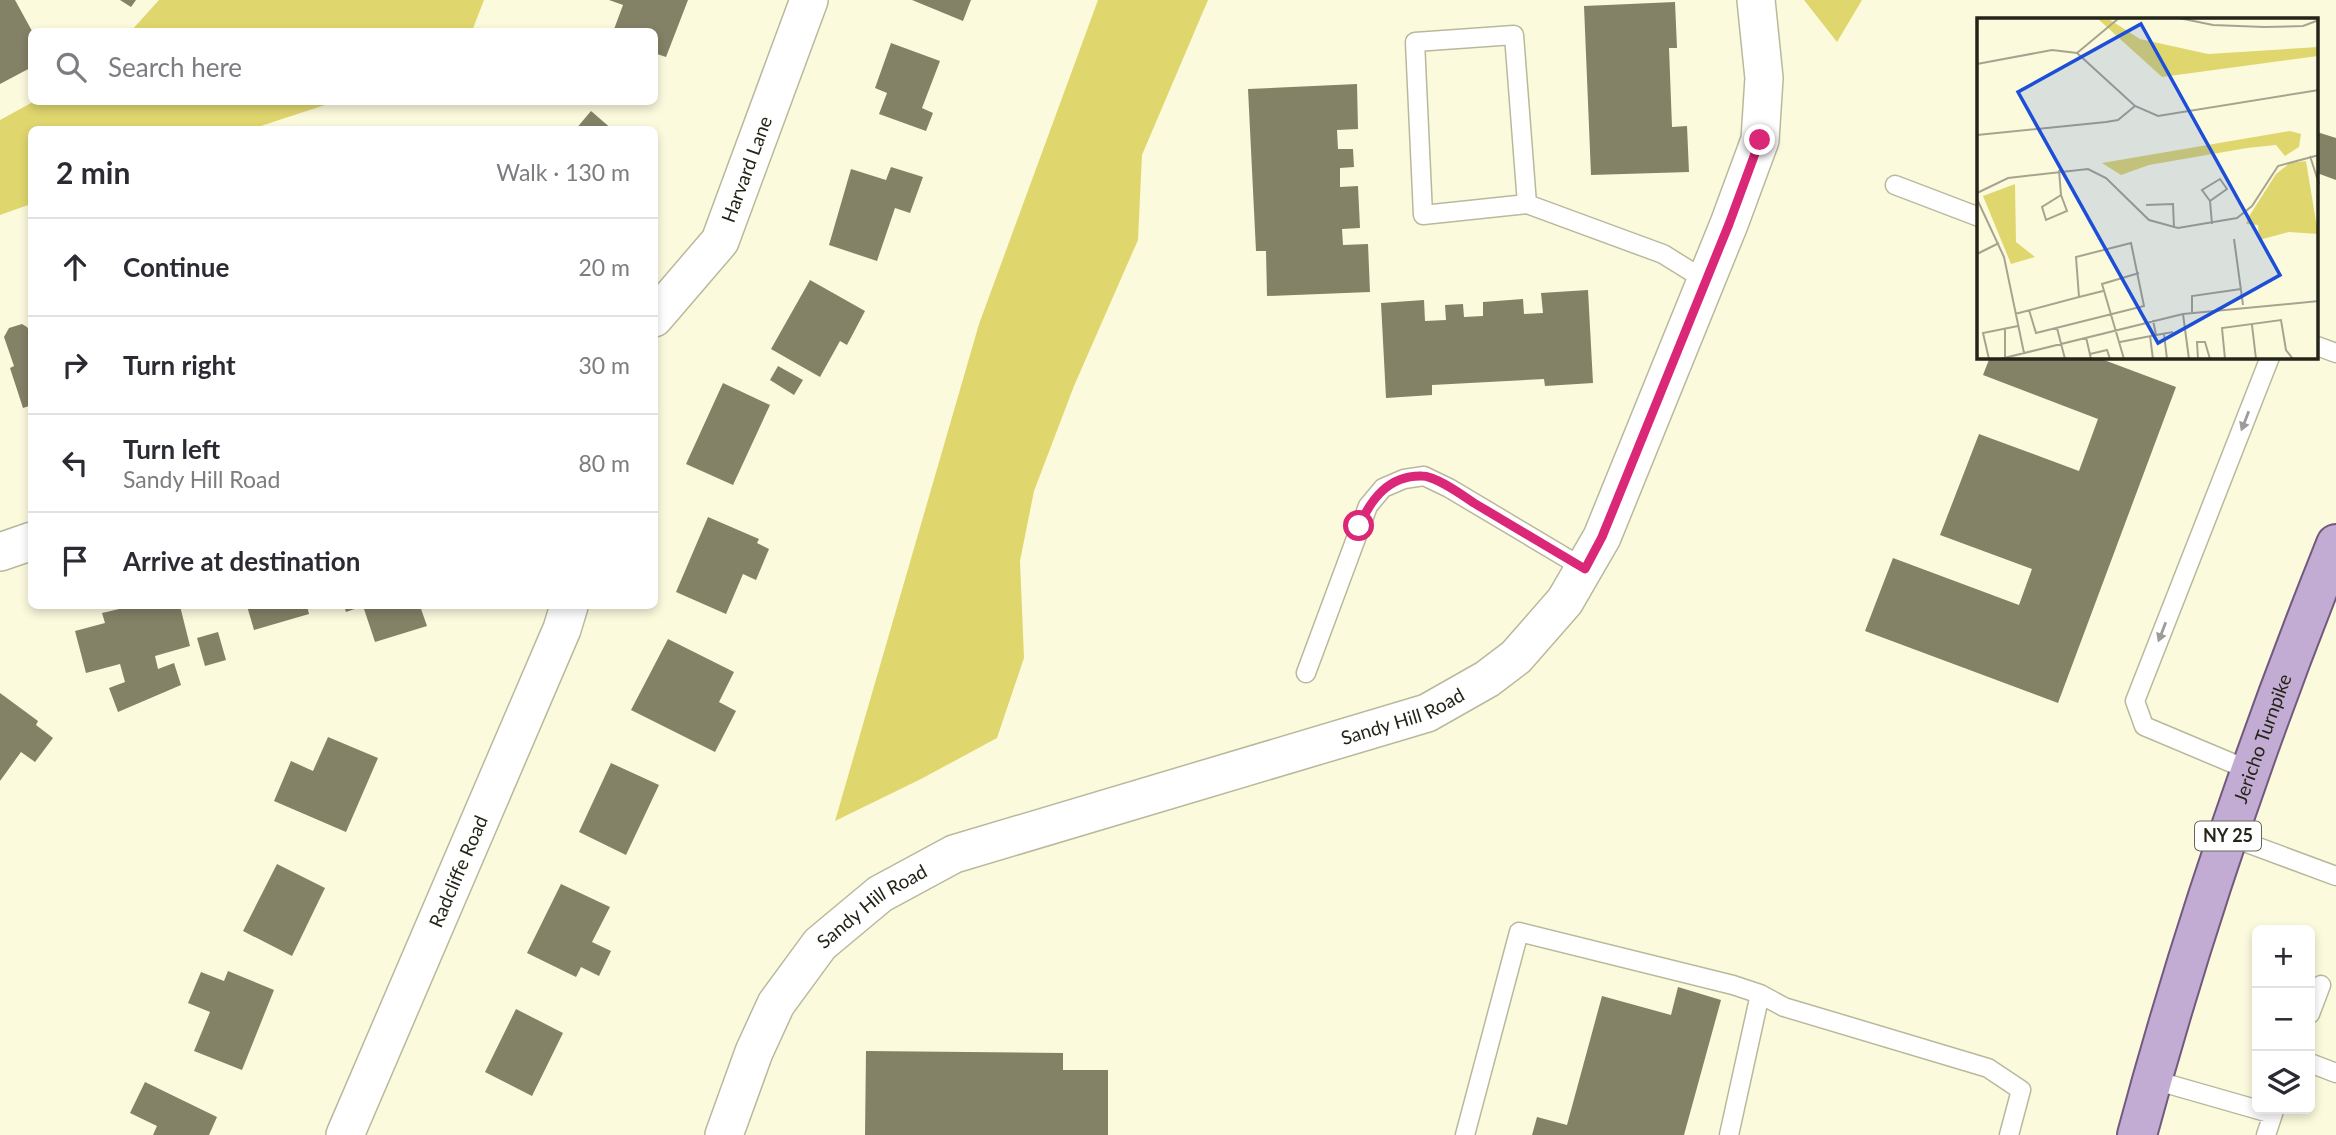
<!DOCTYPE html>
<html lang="en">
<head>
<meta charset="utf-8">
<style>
  :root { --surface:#fff; --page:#f7f7f7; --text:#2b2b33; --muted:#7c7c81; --line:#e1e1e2 }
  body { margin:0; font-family:Lato,sans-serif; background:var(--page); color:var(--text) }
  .controls { position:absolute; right:21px; bottom:21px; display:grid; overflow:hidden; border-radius:10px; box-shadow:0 4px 10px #0003 }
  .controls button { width:63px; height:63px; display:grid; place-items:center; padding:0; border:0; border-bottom:2px solid var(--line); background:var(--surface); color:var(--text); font:35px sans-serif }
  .stop { position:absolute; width:21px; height:21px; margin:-16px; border:5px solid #db2777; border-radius:50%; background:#fff }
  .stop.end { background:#db2777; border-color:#fff; box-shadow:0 2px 7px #0008 }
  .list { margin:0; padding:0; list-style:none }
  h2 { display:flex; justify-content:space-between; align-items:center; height:91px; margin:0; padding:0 28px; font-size:30px }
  h2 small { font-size:23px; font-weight:400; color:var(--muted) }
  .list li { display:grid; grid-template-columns:46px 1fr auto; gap:21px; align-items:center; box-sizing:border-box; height:98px; padding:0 28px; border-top:2px solid var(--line) }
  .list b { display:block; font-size:26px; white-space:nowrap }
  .list p { margin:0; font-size:23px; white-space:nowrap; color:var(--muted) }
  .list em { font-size:23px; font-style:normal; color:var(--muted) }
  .icon { flex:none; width:38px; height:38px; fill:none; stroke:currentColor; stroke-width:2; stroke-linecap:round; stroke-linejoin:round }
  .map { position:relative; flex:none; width:2336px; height:1135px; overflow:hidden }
  .search { position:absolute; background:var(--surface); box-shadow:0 4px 10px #0003; left:28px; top:28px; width:630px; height:77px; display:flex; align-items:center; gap:18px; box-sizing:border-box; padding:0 24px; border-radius:10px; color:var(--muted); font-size:26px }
  .panel { position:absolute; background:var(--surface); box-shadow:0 4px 10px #0003; left:28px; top:126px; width:630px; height:483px; border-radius:10px }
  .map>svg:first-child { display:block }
  .green { fill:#e0d66e }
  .building { fill:#838166 }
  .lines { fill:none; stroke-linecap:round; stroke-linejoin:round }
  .lane-casing { stroke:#bab89c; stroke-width:21 }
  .street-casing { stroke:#bab89c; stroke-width:40 }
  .primary-casing { stroke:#72597e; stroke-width:42 }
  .lane { stroke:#fff; stroke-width:18 }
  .street { stroke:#fff; stroke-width:37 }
  .primary { stroke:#c3acd3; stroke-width:38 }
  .oneway { fill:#9d9c98 }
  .route { stroke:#db2777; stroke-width:9 }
  .labels { text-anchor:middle; stroke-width:6; stroke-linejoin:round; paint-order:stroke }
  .shield { fill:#fff; stroke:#66665e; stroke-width:2 }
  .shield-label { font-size:18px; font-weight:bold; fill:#252419 }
  .street-label { font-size:19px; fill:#252419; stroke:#fff }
  .inset-road { fill:none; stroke:#a6a48f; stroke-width:2 }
  .view { fill:#1d4ed8; fill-opacity:0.15; stroke:#1d4ed8; stroke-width:3.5 }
  .inset-edge { fill:none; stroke:#252419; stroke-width:3.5 }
</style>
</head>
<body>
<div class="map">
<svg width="2336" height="1135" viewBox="0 0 2336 1135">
  <rect width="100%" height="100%" fill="#fcfadd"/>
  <path class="green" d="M159,0H484L472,31H131Z
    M1098,0H1208L1142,155L1138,240L1074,386L1034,491L1020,561L1024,658L997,738L921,779L835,821L979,324Z
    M1804,0H1862L1837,42Z
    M33,102H334L252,129L32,130L31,204L0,215V120Z"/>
  <path class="building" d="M0,0H15L32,31V67L0,84Z
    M120,0H136L131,7Z
    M609,0H688L666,57L654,53V32H613L623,5Z
    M912,0H971L963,21Z
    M1675,2L1677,48H1669L1672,127L1687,126L1689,172L1591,175L1584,6Z
    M891,43L940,61L922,108L933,113L926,131L879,114L887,93L875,88Z
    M1357,84L1358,129L1337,130L1338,149H1353L1354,167L1340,168V187L1358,186L1360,228L1342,229L1343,245L1368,244L1370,292L1267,296L1266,251H1256L1248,89Z
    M591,111L613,130H575Z
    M2317,132L2336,138V180L2317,173Z
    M891,167L923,177L910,213L895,208L877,261L829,245L851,169L886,180Z
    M810,280L865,311L847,345L840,341L820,377L771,349Z
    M1588,290L1593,383L1545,386L1544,379L1432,385V395L1386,398L1381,303L1424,300L1425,321L1446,320L1445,305L1463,304L1464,317L1483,316V302L1523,299L1524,314L1543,313L1541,293Z
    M22,324L27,327L32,336V405L23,408L10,368L14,366L4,337L9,328Z
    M1990,357H2096L2176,387L2058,703L1865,631L1893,558L2019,605L2032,569L1940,535L1979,434L2079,471L2098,419L1983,375Z
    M778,366L803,380L794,395L770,380Z
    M723,383L770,405L733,485L686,464Z
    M708,517L759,539L757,543L769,549L756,580L743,574L726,614L676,592Z
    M132,606H180L190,646L155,656L158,669L174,663L181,685L118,712L109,688L125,682L120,664L86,673L75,631L105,623L102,613Z
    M247,606H307L309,614L254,630Z
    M344,606H420L427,626L375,642L363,606L346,612Z
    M218,632L226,660L205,666L197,638Z
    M668,639L734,672L719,702L736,711L715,752L631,710Z
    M0,693L38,721L36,725L53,738L35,762L21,752L0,781Z
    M328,737L378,758L346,832L274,801L291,761L313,771Z
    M611,763L659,785L626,855L579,832Z
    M277,864L325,888L292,956L243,931Z
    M561,884L610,907L592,942L611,951L599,976L581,967L576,977L527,953Z
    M228,971L274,990L242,1070L194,1051L210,1012L188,1003L201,972L224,981Z
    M1678,987L1721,1000L1684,1135H1532L1537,1117L1567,1125L1602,996L1671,1015Z
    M516,1009L563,1033L532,1096L485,1072Z
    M866,1051L1063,1053V1070H1108V1135H865Z
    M145,1082L217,1117L209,1135H153L157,1126L130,1113Z"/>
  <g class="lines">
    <defs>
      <path id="lane" d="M1895,185L1979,217
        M1527,204L1423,215L1415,42L1514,35L1527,204L1663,254L1705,280
        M2317,346L2336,353
        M1306,673L1368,506L1383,488L1404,479L1424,476L1449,488L1585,569
        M2251,771L2144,726L2135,701L2270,357
        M2228,836L2336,876
        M2310,1014L2321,985
        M2310,1063L2336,1073
        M2154,1080L2273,1114L2274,1109
        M1465,1135L1519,932L1733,985L1760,994L1784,1007L1988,1068L2021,1090L2009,1135
        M1729,1135L1760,994
        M2266,1135L2273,1114"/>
      <g id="street">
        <path id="s1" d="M654,318L720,241L809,0"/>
        <path d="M0,552L32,541"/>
        <path id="s2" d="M345,1135L562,629L569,606"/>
        <path id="s3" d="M724,1135L754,1052L776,1004L820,944L880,894L954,854L1427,713L1487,679L1516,657L1565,601L1602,537L1729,224L1760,140L1764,78L1756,0"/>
      </g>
      <g id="primary">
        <path id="s4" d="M2137,1135C2191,934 2259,736 2336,544"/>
      </g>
    </defs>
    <use href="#lane" class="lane-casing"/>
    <use href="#street" class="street-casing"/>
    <use href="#primary" class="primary-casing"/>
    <use href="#lane" class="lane"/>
    <use href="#street" class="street"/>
    <use href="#primary" class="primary"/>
  </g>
  <defs><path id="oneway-solid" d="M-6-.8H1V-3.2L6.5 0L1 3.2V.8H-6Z" transform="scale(1.75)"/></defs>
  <g class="oneway">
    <use href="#oneway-solid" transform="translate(2245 421) rotate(111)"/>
    <use href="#oneway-solid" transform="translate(2162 632) rotate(111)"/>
  </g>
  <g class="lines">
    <path class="route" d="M1359,526C1371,499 1389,475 1422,476C1436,476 1462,495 1474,503C1511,525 1548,547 1585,569L1602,537L1729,224L1760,140"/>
  </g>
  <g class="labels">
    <rect class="shield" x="2195" y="821.5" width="66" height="29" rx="5"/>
    <g class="shield-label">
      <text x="2228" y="842">NY 25</text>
    </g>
    <g class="street-label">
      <text dy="7" stroke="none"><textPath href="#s1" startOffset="178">Harvard Lane</textPath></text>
      <text dy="7" stroke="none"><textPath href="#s3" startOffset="847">Sandy Hill Road</textPath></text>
      <text dy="7" stroke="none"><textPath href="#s4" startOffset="416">Jericho Turnpike</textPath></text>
      <text dy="7" stroke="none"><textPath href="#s2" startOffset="287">Radcliffe Road</textPath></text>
      <text dy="7" stroke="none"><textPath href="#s3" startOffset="280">Sandy Hill Road</textPath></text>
    </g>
  </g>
  <g transform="translate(1977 18)">
    <rect width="341" height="341" fill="#fcfadd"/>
    <path d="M120,0H130L163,21L231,36L341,29V38L185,59ZM313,113L324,116L322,129L308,138L299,127L270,130L172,147L144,157L125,145ZM329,143L341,216L312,214L282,222L281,207L269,206L271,200L299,156L313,145ZM38,166L39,224L58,239L34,246L6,178Z" fill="#e0d66e"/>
    <path class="inset-road" d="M202,0L236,7L287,9L326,8L342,2M100,35L142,0M0,46L75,32L100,35L158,88L181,98L342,72M0,117L129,104L141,102L158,88M333,138L342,166M82,152L84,177L65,189L69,202L90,193L84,177M0,175L31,160L111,151L129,160L172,202L201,210L260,200L275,188L301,148L342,137M0,181L27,239L47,335M233,183L225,172L243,161L250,171L233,183L235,206M169,187L196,186L197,210M257,221L266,287M0,236L22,225M102,279L126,273M215,294V278L264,271M38,296L102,279L99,239L154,225L167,288L59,315L52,292M206,296L212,341M176,302L179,317L196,314M275,307L279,341M80,310L88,341M187,316L190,341M173,318L176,341M109,319L114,341M143,324L179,317M113,336L130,332L133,341M28,339V310M12,341L6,315L41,308M23,341L206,296L342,283M147,341L125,266L162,255M221,341L220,324H228L233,341M248,341L245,310L304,302L309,332L316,341"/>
    <path class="view" d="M164,6L303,257L181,325L41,74Z"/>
    <rect width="341" height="341" class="inset-edge"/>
  </g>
</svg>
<div class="controls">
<button>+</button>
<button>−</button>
<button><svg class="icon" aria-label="layers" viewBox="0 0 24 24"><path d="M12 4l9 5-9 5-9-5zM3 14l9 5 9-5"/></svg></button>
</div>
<div class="stop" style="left:1359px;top:526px"></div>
<div class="stop end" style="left:1760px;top:140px"></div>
<div class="search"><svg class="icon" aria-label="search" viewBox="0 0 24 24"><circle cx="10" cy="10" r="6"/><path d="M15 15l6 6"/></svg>Search here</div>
<section class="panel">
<h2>2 min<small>Walk · 130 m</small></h2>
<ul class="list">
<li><svg class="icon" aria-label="ahead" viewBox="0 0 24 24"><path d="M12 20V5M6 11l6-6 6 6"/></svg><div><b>Continue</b></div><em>20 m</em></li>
<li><svg class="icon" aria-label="right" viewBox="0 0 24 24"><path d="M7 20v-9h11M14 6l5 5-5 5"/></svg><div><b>Turn right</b></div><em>30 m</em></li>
<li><svg class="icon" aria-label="left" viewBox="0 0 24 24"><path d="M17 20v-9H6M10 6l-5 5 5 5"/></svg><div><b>Turn left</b><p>Sandy Hill Road</p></div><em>80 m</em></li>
<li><svg class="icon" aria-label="arrive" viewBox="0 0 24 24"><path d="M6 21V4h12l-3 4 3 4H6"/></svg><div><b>Arrive at destination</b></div></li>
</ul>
</section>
</div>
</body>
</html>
